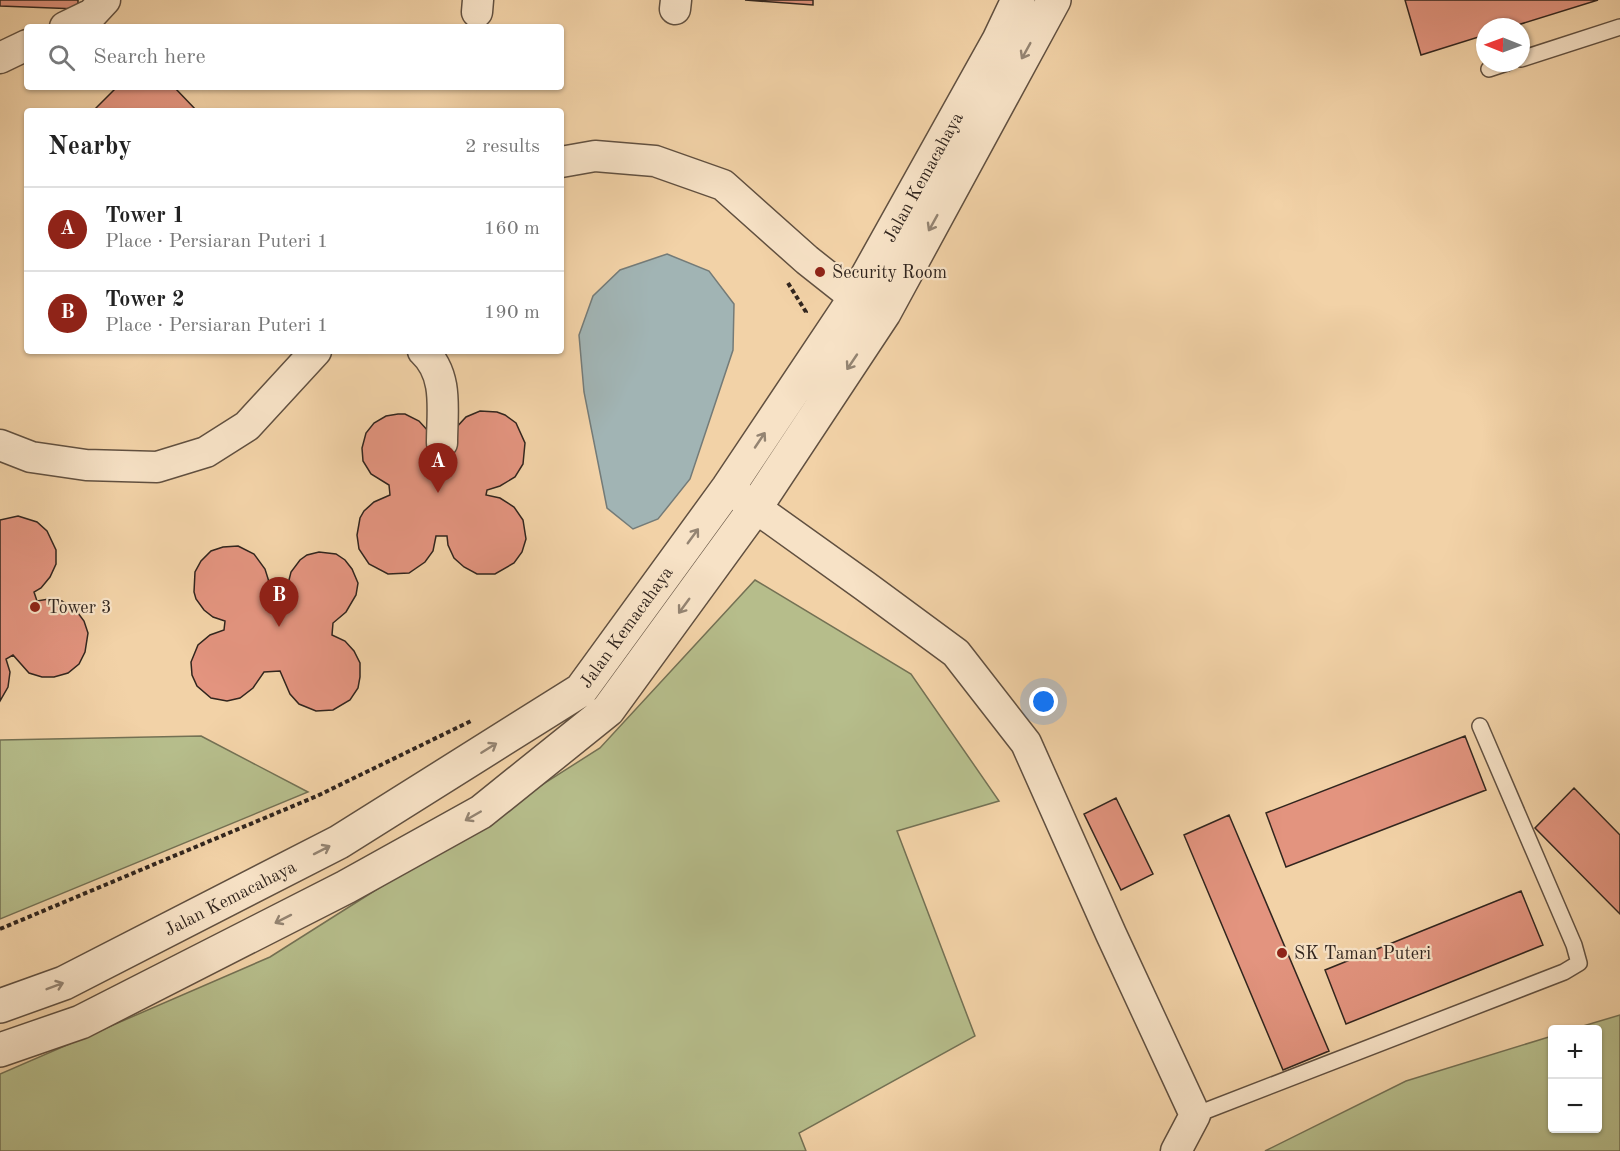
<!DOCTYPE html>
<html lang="en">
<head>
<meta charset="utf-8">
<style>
  :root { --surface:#fff; --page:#f6f6f6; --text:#222; --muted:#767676; --line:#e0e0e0; --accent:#8f2418 }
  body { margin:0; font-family:"Old Standard TT",serif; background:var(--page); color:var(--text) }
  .controls { position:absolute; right:18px; bottom:18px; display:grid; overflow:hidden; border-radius:6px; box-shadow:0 2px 4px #0004 }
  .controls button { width:54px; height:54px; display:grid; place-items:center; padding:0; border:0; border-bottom:2px solid var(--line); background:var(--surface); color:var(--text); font:30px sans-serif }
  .compass { position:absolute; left:1476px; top:18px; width:54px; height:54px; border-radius:50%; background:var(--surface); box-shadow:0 2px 4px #0004; rotate:271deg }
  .you { position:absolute; left:1044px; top:702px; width:21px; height:21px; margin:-15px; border:4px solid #fff; border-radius:50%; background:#1a73e8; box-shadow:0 0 0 9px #1a73e833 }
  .badge { display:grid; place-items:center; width:39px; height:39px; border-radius:50%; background:var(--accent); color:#fff; font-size:20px; font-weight:700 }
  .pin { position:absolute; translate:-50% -50px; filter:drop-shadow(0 2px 3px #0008) }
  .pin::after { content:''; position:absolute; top:32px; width:21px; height:18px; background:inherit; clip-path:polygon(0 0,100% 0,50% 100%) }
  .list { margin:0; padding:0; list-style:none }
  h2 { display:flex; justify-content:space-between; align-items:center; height:78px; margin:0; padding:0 24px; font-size:26px }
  h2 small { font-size:20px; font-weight:400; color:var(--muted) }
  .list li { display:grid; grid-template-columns:39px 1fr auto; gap:18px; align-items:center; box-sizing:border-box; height:84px; padding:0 24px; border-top:2px solid var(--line) }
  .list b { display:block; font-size:22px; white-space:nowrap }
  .list p { margin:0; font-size:20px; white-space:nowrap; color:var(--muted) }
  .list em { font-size:20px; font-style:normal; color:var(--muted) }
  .icon { flex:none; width:33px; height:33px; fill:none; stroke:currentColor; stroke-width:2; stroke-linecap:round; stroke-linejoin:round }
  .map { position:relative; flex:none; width:1620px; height:1151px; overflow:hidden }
  .search { position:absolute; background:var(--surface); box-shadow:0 2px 4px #0004; left:24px; top:24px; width:540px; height:66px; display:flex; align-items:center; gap:15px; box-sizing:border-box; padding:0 21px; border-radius:6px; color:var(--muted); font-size:22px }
  .panel { position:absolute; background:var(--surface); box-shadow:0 2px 4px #0004; left:24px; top:108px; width:540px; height:246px; border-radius:6px }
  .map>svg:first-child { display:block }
  .green { fill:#b6bd8b; stroke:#747154; stroke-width:1.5 }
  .water { fill:#a1b4b4; stroke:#747b78; stroke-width:1.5 }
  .building { fill:#e3947f; stroke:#31251e; stroke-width:1.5 }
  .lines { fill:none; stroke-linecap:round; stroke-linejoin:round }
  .service-casing { stroke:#615040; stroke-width:18 }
  .minor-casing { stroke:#615040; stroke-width:33 }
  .tertiary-casing { stroke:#615040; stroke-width:36 }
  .path { stroke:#31251e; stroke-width:4; stroke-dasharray:4.5 3; stroke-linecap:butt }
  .service { stroke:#f7e2c6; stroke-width:15 }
  .minor { stroke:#f7e2c6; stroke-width:30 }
  .tertiary { stroke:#f7e2c6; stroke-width:33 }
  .oneway { stroke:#948472 }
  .poi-dot { fill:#8f2418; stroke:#f7e2c6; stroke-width:2 }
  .labels { text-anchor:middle; stroke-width:4.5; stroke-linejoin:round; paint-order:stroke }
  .street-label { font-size:18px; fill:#31251e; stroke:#f7e2c6 }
  .poi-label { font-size:18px; fill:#31251e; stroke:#f7e2c6; text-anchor:start }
</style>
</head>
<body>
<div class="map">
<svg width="1620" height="1151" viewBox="0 0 1620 1151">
  <rect width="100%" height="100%" fill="#f2d2a7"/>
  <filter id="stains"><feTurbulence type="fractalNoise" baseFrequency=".00333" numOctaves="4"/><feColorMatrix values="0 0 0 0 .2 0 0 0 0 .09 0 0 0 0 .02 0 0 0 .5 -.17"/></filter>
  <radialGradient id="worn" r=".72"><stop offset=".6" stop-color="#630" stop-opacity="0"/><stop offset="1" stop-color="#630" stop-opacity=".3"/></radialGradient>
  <path class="green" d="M755,580L911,674L999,801L897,831L975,1036L799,1133L806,1151H0V1074L270,957L600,748Z
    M201,736L308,792L0,919V740Z
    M1620,1015V1151H1265L1406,1081L1552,1036V1128H1598V1030L1573,1029Z"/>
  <path class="water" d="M667,254L709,271L734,304L733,350L690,479L658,519L633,529L607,508L584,392L579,335L593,296L620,270Z"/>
  <path class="building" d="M0,0H78V9L0,6Z
    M745,0H813V5Z
    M1405,0H1598L1511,27H1485V35L1421,55Z
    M117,87H174L197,111H93Z
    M480,411L497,412L505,415L516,423L525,443L523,464L515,477L500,486L487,490L486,495L500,498L514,507L523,520L526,539L522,552L514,563L495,574H477L464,567L454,558L448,545L447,536H436L433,551L425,562L409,573L388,574L369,564L359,549L357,535L360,518L364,511L374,502L390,495L389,485L371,474L363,461L362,448L366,433L374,423L386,416L398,414H405L419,421L429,432L454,430L466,417Z
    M18,516L37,522L47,531L56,550V564L50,577L41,588L34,592L37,601L49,599L62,601L78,613L84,621L88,633L85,652L79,664L68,673L54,677H42L29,673L13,655L6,659L10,672L8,687L0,701V520Z
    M238,546L254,554L265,569L270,585L288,584L291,572L300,560L307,555L319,552L336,554L345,560L352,569L358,583L356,595L346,612L333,623L332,635L345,641L354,651L360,663V677L358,688L350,700L333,710L316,711L299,704L290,694L280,671L264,672L253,688L240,698L227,701L211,698L197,686L192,675L191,662L198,645L210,635L224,630L225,621L213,617L204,610L196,599L194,592L195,572L201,561L211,551L223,547Z
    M1465,736L1486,790L1286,867L1266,813Z
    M1574,788L1620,835V914L1535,828Z
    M1116,798L1153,874L1121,890L1084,814Z
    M1229,815L1329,1051L1283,1070L1184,835Z
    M1521,891L1543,945L1346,1024L1325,970Z"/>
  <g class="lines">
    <defs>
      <path id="service" d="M1521,59L1620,27
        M1489,69L1507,63
        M1195,1115L1564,972L1579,963L1574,945L1480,726"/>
      <path id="minor" d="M675,9L676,0
        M477,12L478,0
        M65,27L92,14L105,0
        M0,58L27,45
        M561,162L595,156L655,161L723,185L807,260L855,298L878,309
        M423,351C449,375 442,411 442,443
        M0,445L31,457L86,465L157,467L206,452L247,426L316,351
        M728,488L865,586L956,653L1026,743L1111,934L1195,1115L1176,1151"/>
      <path id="tertiary" d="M0,1006L64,983L339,842L581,690L728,488L855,298L999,40L1018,0
        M0,1050L81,1022L346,887L481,812L608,710L755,508L884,313L1054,0"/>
    </defs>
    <use href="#service" class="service-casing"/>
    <use href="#minor" class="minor-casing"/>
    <use href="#tertiary" class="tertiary-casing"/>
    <path class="path" d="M788,283L806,312L805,315
      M0,929L317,796L471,721"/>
    <use href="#service" class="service"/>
    <use href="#minor" class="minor"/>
    <use href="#tertiary" class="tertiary"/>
  </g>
  <defs><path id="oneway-shaft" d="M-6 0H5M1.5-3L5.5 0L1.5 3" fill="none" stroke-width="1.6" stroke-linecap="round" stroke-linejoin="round" transform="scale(1.5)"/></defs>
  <g class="oneway">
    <use href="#oneway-shaft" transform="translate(1026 51) rotate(119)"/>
    <use href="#oneway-shaft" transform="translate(933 223) rotate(119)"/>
    <use href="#oneway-shaft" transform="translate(852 362) rotate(124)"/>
    <use href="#oneway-shaft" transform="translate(760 440) rotate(-56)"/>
    <use href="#oneway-shaft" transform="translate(693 536) rotate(-54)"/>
    <use href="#oneway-shaft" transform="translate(684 606) rotate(126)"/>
    <use href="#oneway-shaft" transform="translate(489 748) rotate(-32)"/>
    <use href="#oneway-shaft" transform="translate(473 816) rotate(150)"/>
    <use href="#oneway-shaft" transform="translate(322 850) rotate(-27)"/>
    <use href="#oneway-shaft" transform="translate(283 919) rotate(153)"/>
    <use href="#oneway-shaft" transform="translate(55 986) rotate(-21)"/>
  </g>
  <g class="poi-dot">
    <circle cx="820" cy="272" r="6"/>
    <circle cx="35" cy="607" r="6"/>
    <circle cx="1282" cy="953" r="6"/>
  </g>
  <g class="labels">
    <g class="street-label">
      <text transform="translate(923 177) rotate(-61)" y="6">Jalan Kemacahaya</text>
      <text transform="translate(626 627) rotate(-54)" y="6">Jalan Kemacahaya</text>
      <text transform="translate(230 898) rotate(-27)" y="6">Jalan Kemacahaya</text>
    </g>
    <g class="poi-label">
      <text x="832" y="278">Security Room</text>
      <text x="47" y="613">Tower 3</text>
      <text x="1294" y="959">SK Taman Puteri</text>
    </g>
  </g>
  <rect width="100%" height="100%" filter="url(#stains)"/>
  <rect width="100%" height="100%" fill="url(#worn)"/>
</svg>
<div class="controls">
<button>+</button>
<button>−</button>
</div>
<svg class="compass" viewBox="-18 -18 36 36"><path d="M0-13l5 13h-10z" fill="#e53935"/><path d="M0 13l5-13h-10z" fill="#767676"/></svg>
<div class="you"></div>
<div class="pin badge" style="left:438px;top:493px">A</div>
<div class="pin badge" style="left:279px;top:627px">B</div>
<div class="search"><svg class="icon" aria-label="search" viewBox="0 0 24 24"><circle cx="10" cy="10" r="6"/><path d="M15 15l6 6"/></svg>Search here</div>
<section class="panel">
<h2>Nearby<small>2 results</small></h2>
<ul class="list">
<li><span class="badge">A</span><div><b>Tower 1</b><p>Place · Persiaran Puteri 1</p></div><em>160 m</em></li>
<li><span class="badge">B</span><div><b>Tower 2</b><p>Place · Persiaran Puteri 1</p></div><em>190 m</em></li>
</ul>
</section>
</div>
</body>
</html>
